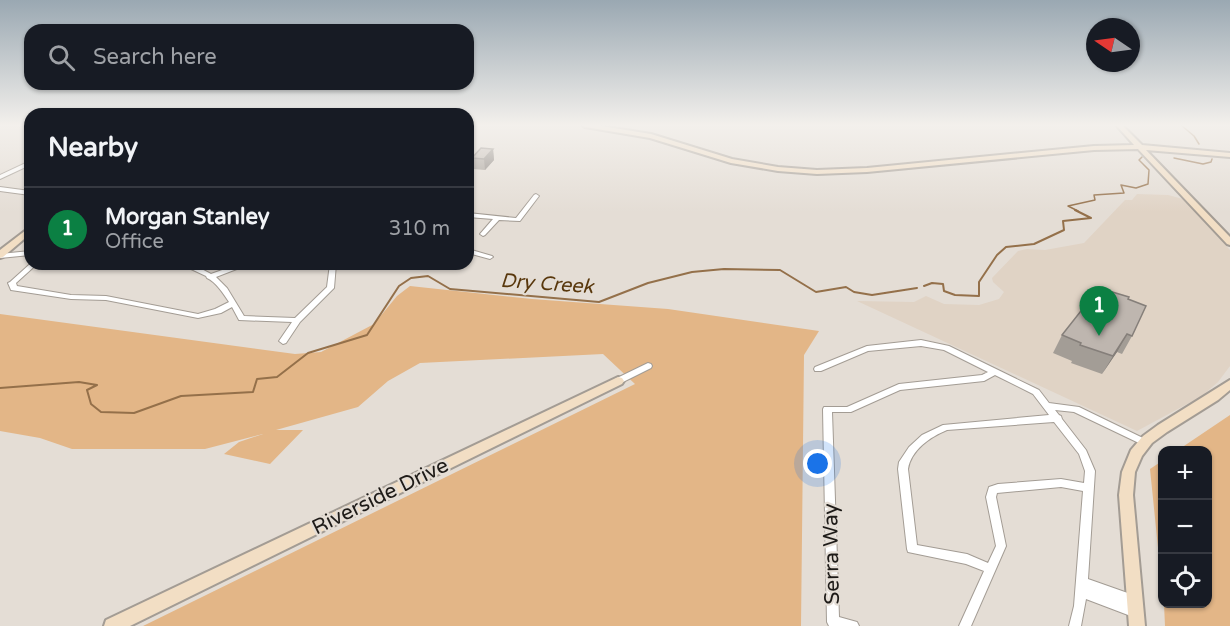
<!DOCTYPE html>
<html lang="en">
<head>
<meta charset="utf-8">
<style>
  :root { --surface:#171b24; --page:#242831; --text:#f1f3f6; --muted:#9ea1a6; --line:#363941; --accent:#0b8043 }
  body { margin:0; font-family:"Varela Round",sans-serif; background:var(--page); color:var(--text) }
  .controls { position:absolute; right:18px; bottom:18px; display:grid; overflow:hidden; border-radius:12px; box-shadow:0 2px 4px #0004 }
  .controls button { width:54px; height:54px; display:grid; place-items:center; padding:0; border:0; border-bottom:2px solid var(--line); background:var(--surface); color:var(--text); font:30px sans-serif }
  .compass { position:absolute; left:1086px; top:18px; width:54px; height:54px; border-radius:50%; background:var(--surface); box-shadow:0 2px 4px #0004; rotate:283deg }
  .you { position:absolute; left:818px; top:464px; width:21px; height:21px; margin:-15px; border:4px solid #fff; border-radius:50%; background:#1a73e8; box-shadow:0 0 0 9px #1a73e833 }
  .badge { display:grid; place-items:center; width:39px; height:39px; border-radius:50%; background:var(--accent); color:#fff; font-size:20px; font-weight:700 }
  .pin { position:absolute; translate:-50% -50px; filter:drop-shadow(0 2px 3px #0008) }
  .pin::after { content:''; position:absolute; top:32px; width:21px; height:18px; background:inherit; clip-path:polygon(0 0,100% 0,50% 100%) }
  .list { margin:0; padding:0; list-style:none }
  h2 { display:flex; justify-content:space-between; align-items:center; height:78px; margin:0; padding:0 24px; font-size:26px }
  h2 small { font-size:20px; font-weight:400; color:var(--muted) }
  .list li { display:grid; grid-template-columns:39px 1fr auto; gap:18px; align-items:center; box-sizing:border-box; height:84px; padding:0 24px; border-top:2px solid var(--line) }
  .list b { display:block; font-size:22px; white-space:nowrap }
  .list p { margin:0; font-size:20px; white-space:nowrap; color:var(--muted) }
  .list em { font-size:20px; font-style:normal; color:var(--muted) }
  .icon { flex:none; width:33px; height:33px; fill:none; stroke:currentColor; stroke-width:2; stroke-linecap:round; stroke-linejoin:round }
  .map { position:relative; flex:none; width:1230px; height:626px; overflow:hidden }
  .search { position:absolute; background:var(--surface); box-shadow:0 2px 4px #0004; left:24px; top:24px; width:450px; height:66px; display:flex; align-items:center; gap:15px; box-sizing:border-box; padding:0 21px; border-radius:18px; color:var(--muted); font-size:22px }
  .panel { position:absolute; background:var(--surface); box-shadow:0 2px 4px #0004; left:24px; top:108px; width:450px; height:162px; border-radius:18px }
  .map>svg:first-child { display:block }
  .built { fill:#e0d3c5 }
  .green { fill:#e3b687 }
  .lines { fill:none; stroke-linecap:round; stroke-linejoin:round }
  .stream-far1 { stroke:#94704a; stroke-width:1.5 }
  .stream { stroke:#94704a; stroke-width:2 }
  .street-casing { stroke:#a39c94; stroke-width:2 }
  .secondary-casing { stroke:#a39c94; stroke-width:4 }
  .street { fill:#fff; fill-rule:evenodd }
  .secondary { fill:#f2dec4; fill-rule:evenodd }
  .wall { fill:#a39d96 }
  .shaded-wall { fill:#857f7a }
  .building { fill:#beb6af; stroke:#857f7a; stroke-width:1.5 }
  .labels { text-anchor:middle; stroke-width:4.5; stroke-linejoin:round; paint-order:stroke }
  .water-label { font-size:20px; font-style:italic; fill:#59380d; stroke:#e4ddd5 }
  .near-street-label { font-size:21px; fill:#1e1b18; stroke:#e4ddd5 }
</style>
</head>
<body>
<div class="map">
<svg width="1230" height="626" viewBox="0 0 1230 626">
  <rect width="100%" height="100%" fill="#e4ddd5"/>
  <path class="built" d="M1137,194L1168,195L1183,199L1230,250V366L1218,382L1202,396L1137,431L857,301L914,302L926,296L944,304L979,305L999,299L1004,292L993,282L992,278L1018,251L1027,249L1045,250L1084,243L1125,200H1132Z"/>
  <path class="green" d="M410,286L532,299L668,309L819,331L804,355L801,626H143L635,384L603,354L420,363L388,381L358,407L276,430H303L270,464L224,454L239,442L263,434L205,449H72L40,438L0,431V314L295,354L321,352L374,324L397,296Z
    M1230,415V626H1165L1164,604H1208V450H1178Z
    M1162,461V587L1150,469Z"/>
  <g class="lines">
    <path class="stream-far1" d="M1181,125L1194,136L1199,144
      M1174,158L1203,164L1211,162L1212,159
      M1078,211L1068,206L1095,200L1094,195L1124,193L1121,185L1136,188L1148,184L1149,170L1139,160L1142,157"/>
    <path class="stream" d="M924,286L932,283L943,284L944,291L955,295L979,296V282L997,255L1006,247L1034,244L1064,230L1063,221L1091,218L1075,210
      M0,388L79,382L97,385L87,390L91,404L101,412L134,413L181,396L253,392L257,379L277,377L308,353L367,335L399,286L411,278L428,276L450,289L599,302L648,283L692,272L724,269L780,270L816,292L846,287L854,292L872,295L917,288"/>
    <defs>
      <path id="street" d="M30,161V165L0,179V175Z
        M0,187L30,191V195L0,191Z
        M536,194L539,196L520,221L499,220L485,235L483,236L480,234L493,219L468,217V213L516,218L534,195Z
        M468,249L492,256L493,257L490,259L468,253Z
        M30,251V255L0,258V254Z
        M30,264H37L16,283L17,286L71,295L106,296L198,314L215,309L229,302C223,293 216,282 207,278L206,276L189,268L177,265L176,264L194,265L211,274L239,264H248L247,265L216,277L227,288L244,316L295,318L327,287L330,264H336L334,288L300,322L286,343L283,344L279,341L292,322L239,320L232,307L221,313L198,318L106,300L71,299L11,290L8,283L10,282Z
        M921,340L949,346L1039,390L1049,403L1079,407L1147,440L1149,442L1147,444L1144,446L1141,444L1074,412L1055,410L1059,415L1061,416L1062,419L1086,450L1095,471L1088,579L1139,597L1141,601L1139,605L1136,606L1140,608L1142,612L1140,616L1136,618L1086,599L1081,626H1069L1074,606L1083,491L1061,487L997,493L996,497L1006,546L971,626H959L984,571L966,564L908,552L907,549L898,469L899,462L909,447L922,435L943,425L1049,415L1033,394L995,375L984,381L900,390L851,412H832L839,617L857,622L859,626H829L827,622L823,409L824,407H847L899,384L982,375L988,372L944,350L921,346L868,351L821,371H815L814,369L815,367L867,346ZM1054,422L1079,454L1085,471L1084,483L1061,479L998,484L989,487L986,497L996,546L988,563L967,554L917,545L908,469C911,450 930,437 947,430Z
        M648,363L651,364L652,366L651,368L621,383H615L614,381L615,379Z"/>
      <path id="secondary" d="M582,125H595L651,134L732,159L778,167L817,170L867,168L1094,146L1134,145L1116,125H1122L1142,145L1230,153V157L1146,150L1230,237V245L1227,244L1138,149L1094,150L867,172L817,174L778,171L731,163L650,138L585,127Z
        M30,227V234L3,257L0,258V250Z
        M618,377L622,378L624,381L622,384L130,626H104L106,620Z
        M1230,380V390L1218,400L1167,432L1152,443L1142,456L1135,472L1133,495L1145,626H1129L1119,495L1122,472L1131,450L1143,436L1158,425Z"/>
    </defs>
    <use href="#street" class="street-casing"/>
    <use href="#secondary" class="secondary-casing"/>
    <use href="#street" class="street"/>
    <use href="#secondary" class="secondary"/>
  </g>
  <path class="wall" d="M493,149L494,160L485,170L473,169L472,158Z
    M1128,299L1132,336L1122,354L1117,352L1102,374L1071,363L1072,361L1053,353L1062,335Z"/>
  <path class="shaded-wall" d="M493,149L494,160L485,170L484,159Z
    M1127,334L1117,352L1102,374L1113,356Z"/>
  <path class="building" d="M481,148L493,149L484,159L472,158Z
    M1099,288L1129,297L1128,299L1146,306L1132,336L1127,334L1113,356L1080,345L1081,343L1062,335Z"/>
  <linearGradient id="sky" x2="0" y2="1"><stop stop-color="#9aa8b2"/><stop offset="0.59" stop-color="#f3f0ec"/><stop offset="1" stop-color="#f3f0ec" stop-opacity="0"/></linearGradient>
  <rect width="1230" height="212" fill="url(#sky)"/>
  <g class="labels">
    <g class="water-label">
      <text transform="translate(547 283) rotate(4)" y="7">Dry Creek</text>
    </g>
    <g class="near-street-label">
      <text transform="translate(380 496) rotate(-26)" y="7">Riverside Drive</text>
      <text transform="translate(831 554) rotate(-91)" y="7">Serra Way</text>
    </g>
  </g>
</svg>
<div class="controls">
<button>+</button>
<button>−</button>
<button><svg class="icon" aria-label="locate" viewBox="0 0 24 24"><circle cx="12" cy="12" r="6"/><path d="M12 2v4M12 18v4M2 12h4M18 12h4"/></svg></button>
</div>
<svg class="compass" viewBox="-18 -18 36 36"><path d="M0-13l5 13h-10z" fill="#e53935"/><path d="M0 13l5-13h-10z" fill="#9ea1a6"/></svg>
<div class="you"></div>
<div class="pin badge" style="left:1099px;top:336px">1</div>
<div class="search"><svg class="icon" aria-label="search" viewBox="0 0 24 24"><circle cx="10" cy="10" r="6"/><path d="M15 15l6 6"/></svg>Search here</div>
<section class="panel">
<h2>Nearby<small></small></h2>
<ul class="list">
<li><span class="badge">1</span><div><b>Morgan Stanley</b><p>Office</p></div><em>310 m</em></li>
</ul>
</section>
</div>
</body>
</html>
